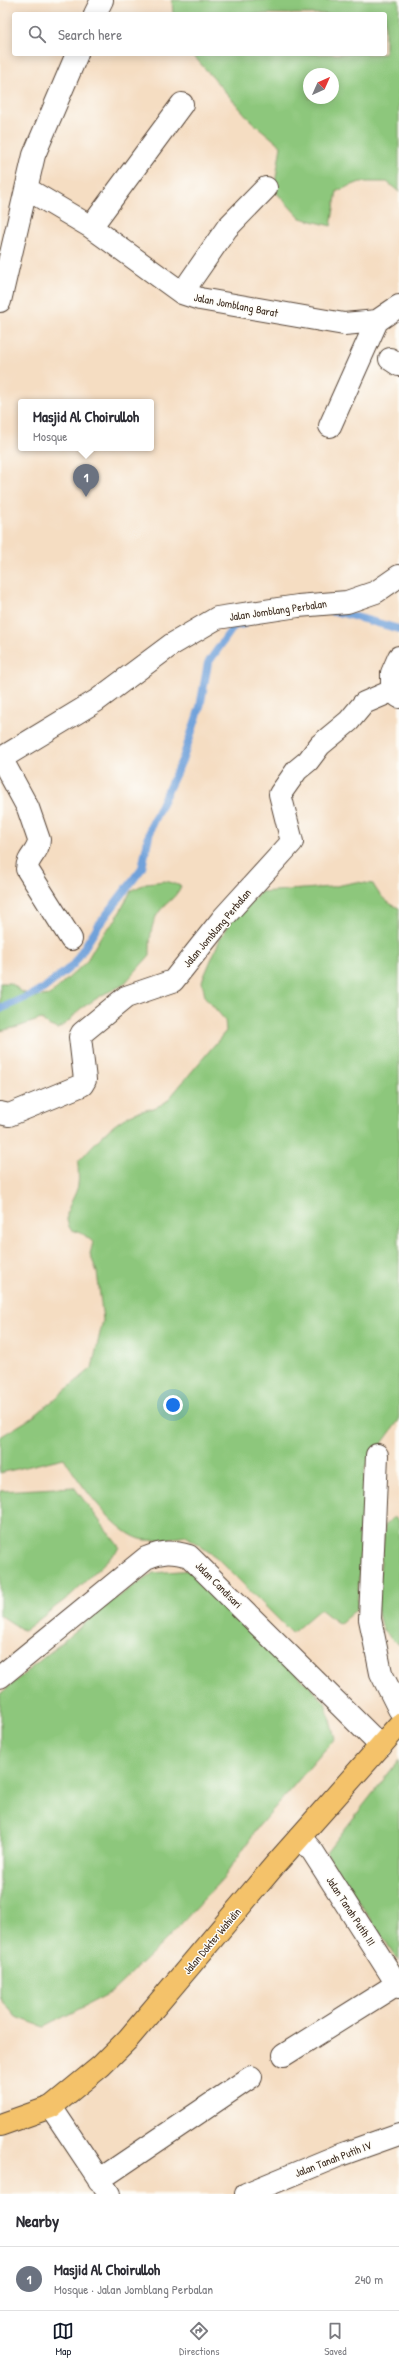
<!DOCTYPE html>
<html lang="en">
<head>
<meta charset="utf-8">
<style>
  :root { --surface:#fff; --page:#f7f7f7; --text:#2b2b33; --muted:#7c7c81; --line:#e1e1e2; --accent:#111827 }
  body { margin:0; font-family:"Patrick Hand",sans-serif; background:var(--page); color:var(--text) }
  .compass { position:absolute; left:303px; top:68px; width:36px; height:36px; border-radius:50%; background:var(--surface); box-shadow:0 2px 10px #0003; rotate:45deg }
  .you { position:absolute; left:173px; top:1405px; width:14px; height:14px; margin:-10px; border:3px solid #fff; border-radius:50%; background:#1a73e8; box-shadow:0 0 0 6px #1a73e833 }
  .badge { display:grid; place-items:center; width:26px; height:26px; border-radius:50%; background:var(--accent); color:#fff; font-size:13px; font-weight:700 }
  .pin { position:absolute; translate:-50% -33px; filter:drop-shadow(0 1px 2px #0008) }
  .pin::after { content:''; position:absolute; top:21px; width:14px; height:12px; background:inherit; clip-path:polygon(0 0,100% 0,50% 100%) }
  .popup { position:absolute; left:18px; top:399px; width:136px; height:52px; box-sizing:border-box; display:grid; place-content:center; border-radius:4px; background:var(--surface); filter:drop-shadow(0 1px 3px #0005); font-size:13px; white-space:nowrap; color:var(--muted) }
  .popup b { font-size:15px; color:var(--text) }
  .popup::after { content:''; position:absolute; left:50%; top:100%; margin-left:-8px; border:8px solid transparent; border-top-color:var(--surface) }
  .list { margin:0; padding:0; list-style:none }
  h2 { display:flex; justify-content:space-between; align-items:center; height:52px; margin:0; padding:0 16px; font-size:17px }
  h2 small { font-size:13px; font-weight:400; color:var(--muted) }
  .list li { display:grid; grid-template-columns:26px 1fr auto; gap:12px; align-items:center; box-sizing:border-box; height:64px; padding:0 16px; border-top:1px solid var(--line) }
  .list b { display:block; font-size:15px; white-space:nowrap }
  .list p { margin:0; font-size:13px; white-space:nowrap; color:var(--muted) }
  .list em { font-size:13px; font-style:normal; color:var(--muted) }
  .icon { flex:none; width:22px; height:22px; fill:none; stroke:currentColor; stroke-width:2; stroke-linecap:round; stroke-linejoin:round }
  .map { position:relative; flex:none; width:399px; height:2194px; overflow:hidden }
  .search { position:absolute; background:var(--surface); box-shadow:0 2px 10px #0003; left:12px; right:12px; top:12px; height:44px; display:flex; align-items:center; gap:10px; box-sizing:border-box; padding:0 14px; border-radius:4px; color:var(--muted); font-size:15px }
  .sheet { height:116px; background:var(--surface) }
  nav { display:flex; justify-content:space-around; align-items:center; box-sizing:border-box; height:56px; border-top:1px solid var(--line); background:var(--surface); font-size:11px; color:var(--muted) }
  nav a { display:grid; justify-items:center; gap:2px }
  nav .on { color:var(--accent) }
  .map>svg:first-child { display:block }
  .green { fill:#8dc77b; stroke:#64784c; fill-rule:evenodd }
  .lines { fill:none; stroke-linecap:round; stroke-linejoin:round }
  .stream { stroke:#6fa1da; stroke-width:8 }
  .street-casing { stroke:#574537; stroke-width:24 }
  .highway-casing { stroke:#574537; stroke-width:24 }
  .street { stroke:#fff; stroke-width:22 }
  .highway { stroke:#f4c26a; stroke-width:22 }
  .labels { text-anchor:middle; stroke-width:3; stroke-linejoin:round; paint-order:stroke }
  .street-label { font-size:11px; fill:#3b2a1e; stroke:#fdfcf7 }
</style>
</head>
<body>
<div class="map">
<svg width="399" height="2194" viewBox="0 0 399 2194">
  <rect width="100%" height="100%" fill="#fdfcf7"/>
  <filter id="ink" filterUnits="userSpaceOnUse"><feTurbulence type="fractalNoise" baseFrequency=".025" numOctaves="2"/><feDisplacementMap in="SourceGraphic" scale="8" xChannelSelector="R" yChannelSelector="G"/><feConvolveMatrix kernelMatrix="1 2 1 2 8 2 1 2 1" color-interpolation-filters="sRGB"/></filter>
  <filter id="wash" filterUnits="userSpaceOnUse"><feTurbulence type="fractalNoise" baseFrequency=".012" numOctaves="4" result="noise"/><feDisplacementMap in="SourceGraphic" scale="16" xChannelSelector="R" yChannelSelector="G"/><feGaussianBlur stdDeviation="0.9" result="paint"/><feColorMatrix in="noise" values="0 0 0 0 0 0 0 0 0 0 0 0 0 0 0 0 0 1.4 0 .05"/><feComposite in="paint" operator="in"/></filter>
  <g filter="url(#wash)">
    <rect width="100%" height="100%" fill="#f5ddc2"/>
    <path class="green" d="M172,0H399V192L387,182H360L337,191L331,226L300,218L274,190L281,146L251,121L192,54H385V14H173ZM309,74H333V98H309Z
      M165,881L181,886C176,899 164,903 157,915C150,927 150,941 150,955L123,985L104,994L80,1009L69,1021L58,1029L50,1026L41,1019L18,1027L0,1031V983H11L22,992L36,997L50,995L86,962L101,936L115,921L131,891L146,883Z
      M356,882L373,884C379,895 386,903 399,908V1420L365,1467V1493L357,1609L339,1624L320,1609L292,1633L216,1557L186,1536C173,1538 159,1541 146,1540C119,1539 77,1480 64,1458L0,1473V1437L33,1417L92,1368L103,1320L97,1272L90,1254L93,1242L83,1234L71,1230C60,1213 74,1202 78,1185C79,1178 78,1169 78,1162C93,1145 109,1126 130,1115C145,1108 151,1112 167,1101L226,1031L225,1020L205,997L202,981L220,939L233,918L260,892L331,887Z
      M74,1487L120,1548L71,1595L24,1631L0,1615V1491Z
      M394,1517L399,1521V1646L382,1629L376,1606L385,1525Z
      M192,1570L325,1702L335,1738L258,1827L225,1876L170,1936L112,1992L44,2027L16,2017L0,1998V1694L110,1602L153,1573Z
      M399,1760V1962L326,1853Z"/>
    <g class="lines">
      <path class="stream" d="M333,612H338L399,629
        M0,1009L42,990L73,965L98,926L142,868L151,826L183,758L200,707L208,663L234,626L244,624"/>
    </g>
  </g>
  <g filter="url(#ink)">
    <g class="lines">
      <defs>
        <path id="street" d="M95,14L102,0
          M27,189L91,227L182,293L200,299L344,324L377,321L399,306
          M91,227L182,104
          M182,293L227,228L266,188
          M0,301L34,155L77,54
          M390,359L399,365
          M330,426L377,321
          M399,657L392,673V691L399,697
          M1,758L28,808L39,840C39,852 27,857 27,869L71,939
          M0,759L96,701L171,645L217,618L298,606L347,602L376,592L399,576
          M0,1113L9,1115L82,1085L85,1080L80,1037L82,1033L126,997L173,981L223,918L292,842L280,794L297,770L308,761L320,745L349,721L364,703L392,691
          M377,1455L370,1619L381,1673L399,1709
          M0,1677L146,1558C163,1551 172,1551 189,1556L381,1746
          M300,1837L313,1852L399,1987
          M284,2055L397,1984
          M51,2107L109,2194
          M99,2180L251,2077
          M246,2194L340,2155L399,2134"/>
        <path id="highway" d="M0,2125L51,2107L101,2066L128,2039L274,1866L399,1725"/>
      </defs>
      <use href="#street" class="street-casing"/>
      <use href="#highway" class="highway-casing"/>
      <use href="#street" class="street"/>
      <use href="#highway" class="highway"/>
    </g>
  </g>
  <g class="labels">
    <g class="street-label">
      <text transform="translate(236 305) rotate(11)" y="4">Jalan Jomblang Barat</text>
      <text transform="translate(278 610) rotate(-8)" y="4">Jalan Jomblang Perbalan</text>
      <text transform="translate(217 928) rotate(-50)" y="4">Jalan Jomblang Perbalan</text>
      <text transform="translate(219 1585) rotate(45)" y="4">Jalan Candisari</text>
      <text transform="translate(351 1911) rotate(57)" y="4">Jalan Tanah Putih III</text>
      <text transform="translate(212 1941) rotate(-50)" y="4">Jalan Dokter Wahidin</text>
      <text transform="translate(333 2159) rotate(-21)" y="4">Jalan Tanah Putih IV</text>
    </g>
  </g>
</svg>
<svg class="compass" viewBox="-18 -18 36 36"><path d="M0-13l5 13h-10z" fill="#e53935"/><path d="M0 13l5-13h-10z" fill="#7c7c81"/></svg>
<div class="you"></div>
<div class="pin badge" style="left:86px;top:497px;background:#6b7280">1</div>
<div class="popup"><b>Masjid Al Choirulloh</b>Mosque</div>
<div class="search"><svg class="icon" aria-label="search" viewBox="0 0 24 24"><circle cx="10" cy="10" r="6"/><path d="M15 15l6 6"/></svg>Search here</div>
</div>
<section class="sheet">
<h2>Nearby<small></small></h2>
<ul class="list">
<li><span class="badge" style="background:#6b7280">1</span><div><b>Masjid Al Choirulloh</b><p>Mosque · Jalan Jomblang Perbalan</p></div><em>240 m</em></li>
</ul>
</section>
<nav>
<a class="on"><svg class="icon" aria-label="map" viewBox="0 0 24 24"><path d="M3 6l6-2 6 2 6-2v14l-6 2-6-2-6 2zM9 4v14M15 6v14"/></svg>Map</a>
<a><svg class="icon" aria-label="directions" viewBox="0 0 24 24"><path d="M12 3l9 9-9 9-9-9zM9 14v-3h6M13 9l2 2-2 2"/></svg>Directions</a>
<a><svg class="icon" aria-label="saved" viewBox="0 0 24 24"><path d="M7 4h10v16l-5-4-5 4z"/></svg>Saved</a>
</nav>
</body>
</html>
